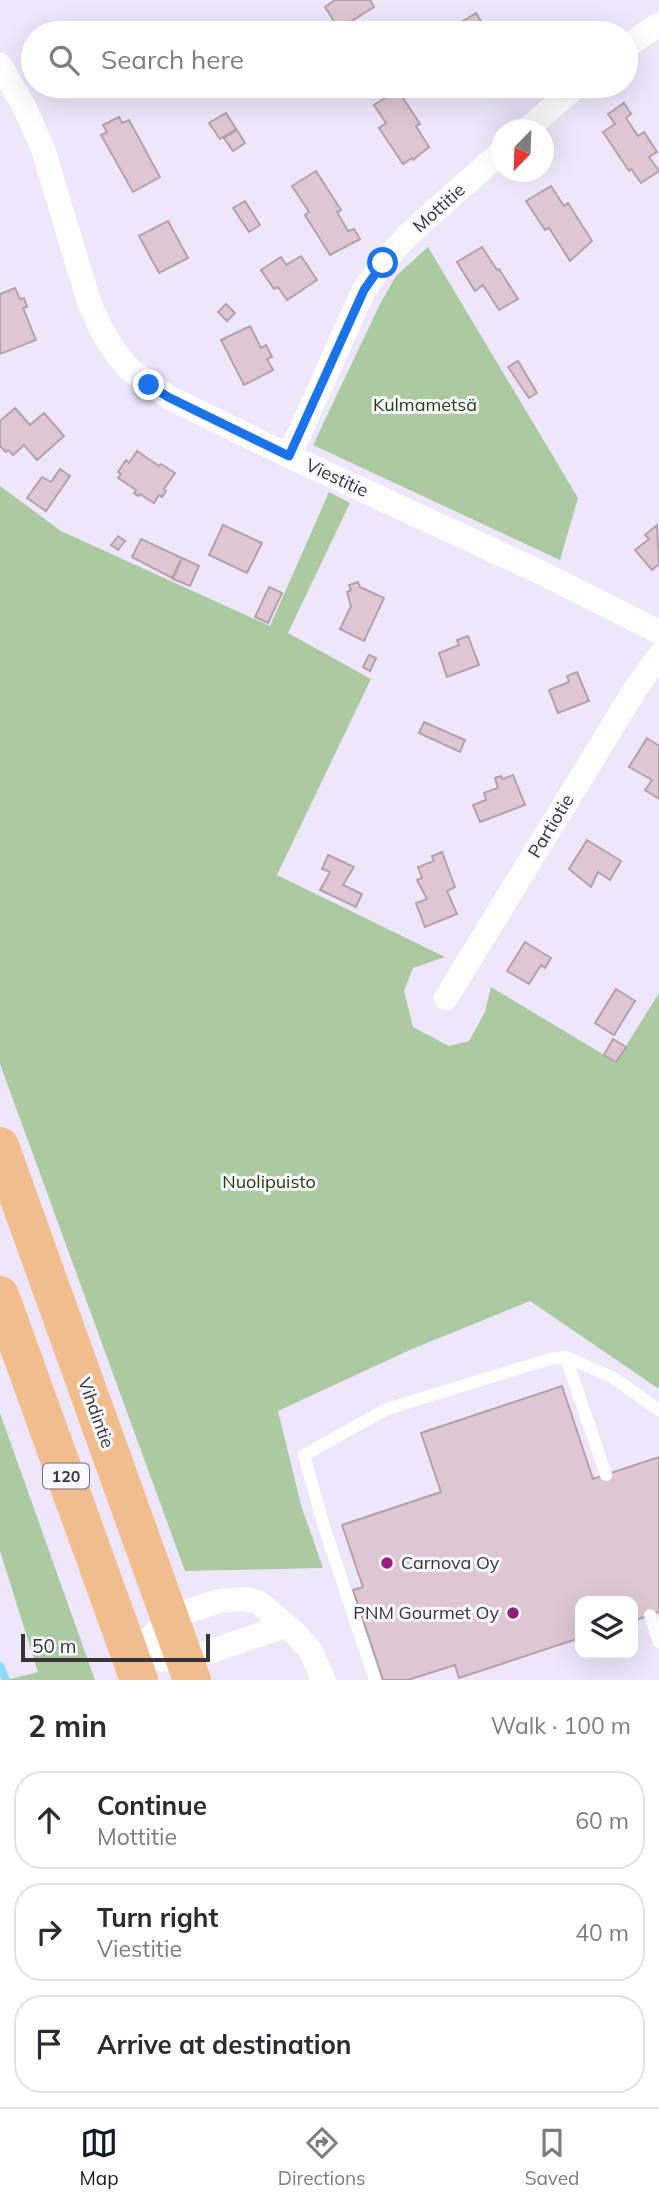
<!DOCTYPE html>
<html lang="en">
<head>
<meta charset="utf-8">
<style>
  :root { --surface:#fff; --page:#f7f7f7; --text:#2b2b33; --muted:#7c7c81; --line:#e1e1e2; --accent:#111827 }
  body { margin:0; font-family:Mulish,sans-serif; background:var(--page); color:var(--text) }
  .controls { position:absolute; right:21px; bottom:21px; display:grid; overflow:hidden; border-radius:14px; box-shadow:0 7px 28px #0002 }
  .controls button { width:63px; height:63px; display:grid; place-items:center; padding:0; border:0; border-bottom:2px solid var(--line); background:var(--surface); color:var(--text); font:35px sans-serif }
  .compass { position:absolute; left:491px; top:119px; width:63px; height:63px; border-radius:50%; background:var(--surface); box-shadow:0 7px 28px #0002; rotate:203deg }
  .scale { position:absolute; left:21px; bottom:18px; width:189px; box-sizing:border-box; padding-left:7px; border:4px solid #36333b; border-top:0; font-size:19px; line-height:24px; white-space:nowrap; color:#36333b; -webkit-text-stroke:5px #f9f8fc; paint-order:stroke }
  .stop { position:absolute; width:21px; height:21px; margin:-16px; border:5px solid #1a73e8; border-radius:50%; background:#fff }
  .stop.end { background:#1a73e8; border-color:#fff; box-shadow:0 2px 7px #0008 }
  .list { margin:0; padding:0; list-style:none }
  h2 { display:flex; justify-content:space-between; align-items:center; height:91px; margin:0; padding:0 28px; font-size:30px }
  h2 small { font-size:23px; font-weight:400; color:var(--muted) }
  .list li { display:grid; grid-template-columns:46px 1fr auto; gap:21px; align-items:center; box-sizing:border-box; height:98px; margin:0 14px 14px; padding:0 14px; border:2px solid var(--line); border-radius:28px }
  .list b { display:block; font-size:26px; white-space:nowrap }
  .list p { margin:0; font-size:23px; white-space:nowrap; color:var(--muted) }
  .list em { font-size:23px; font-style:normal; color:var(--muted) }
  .icon { flex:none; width:38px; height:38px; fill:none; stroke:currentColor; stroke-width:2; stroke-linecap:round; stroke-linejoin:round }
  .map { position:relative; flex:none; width:659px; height:1680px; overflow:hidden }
  .search { position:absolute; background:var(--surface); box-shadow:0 7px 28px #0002; left:21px; right:21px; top:21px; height:77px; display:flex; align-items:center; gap:18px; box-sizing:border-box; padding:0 24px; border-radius:38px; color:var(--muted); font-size:26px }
  .sheet { height:427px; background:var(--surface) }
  nav { display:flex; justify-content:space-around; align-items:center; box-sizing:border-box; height:98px; border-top:2px solid var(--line); background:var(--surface); font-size:19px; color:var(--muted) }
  nav a { display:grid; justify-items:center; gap:4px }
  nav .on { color:var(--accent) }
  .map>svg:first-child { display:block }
  .green { fill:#accaa2 }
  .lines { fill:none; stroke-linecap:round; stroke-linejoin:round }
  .stream { stroke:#8ad8f3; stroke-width:8 }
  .building { fill:#dec7d2; stroke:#b6a0aa; stroke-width:2 }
  .lane { stroke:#fff; stroke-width:12 }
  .street { stroke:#fff; stroke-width:24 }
  .primary { stroke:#f2bd8c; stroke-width:38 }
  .route { stroke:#1a73e8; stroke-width:9 }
  .poi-dot { fill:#931f7d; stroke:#f9f8fc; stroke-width:2.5 }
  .labels { text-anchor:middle; stroke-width:6; stroke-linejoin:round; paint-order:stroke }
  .shield { fill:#f9f8fc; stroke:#706e75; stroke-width:2 }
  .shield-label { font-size:16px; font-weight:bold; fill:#36333b }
  .street-label { font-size:18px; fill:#36333b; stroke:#f9f8fc }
  .park-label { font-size:18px; fill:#1e430d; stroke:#f9f8fc }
  .poi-label { font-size:18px; fill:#36333b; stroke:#f9f8fc; text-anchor:start }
</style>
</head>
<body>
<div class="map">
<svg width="659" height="1680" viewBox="0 0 659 1680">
  <rect width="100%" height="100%" fill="#eee7fc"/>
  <path class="green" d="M428,247L578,498L560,560L313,445L380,304L396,276Z
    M0,486L61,531L270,626L329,492L350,503L288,633L371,679L277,875L445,957L413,968L404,991L413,1027L449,1046L469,1041L485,1012L491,987L616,1062L659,993V1389L530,1301L412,1349L278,1411L301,1505L323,1568L185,1571L0,1064Z
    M0,1413L95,1680H6L38,1672L0,1551Z"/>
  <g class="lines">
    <path class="stream" d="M0,1666L6,1680"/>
  </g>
  <path class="building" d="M335,0H370L374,7L339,29L325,7Z
    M476,13L488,33H459L464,28L460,23Z
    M167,23L172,33H146Z
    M62,86H83L68,94Z
    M398,90L420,124L416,126L429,147L413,160L412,158L403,164L379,128L386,123L374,105Z
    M624,103L631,114L626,118L638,136L644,132L657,152L649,157L659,171L641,183L631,169L629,171L603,132L615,124L608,114Z
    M226,113L236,129L220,139L209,123Z
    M119,117L122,123L129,120L160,177L133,192L101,135L107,132L103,125Z
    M237,130L245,143L233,151L224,138Z
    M316,171L341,210L337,212L348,231L354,229L360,239L330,255L305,215L309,212L292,186Z
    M551,186L564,206L568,203L592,241L570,261L549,228L545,230L526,201Z
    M245,201L260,225L249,232L233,208Z
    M168,221L188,258L159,273L139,236Z
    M482,247L497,270L499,269L518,299L499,310L483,285L475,291L457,262Z
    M301,256L317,280L287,300L278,287L274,289L261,270L281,257L286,265Z
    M15,288L20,299L24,298L27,307L23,308L36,340L0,354V294Z
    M226,304L235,313L227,321L218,312Z
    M250,326L261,348L266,345L272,357L267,359L273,370L244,385L221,340Z
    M518,361L537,393L529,398L508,367Z
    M15,408L30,425L44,413L64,436L37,460L24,445L13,455L8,450L6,452L0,446V421Z
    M137,451L159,466L161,464L175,473L164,489L166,491L162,497L159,495L154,503L140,494L138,496L134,493L136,490L118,478L121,474L118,472L126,460L129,463Z
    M60,469L70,476L46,511L27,498L42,477L51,482Z
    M223,525L262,543L247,573L209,555Z
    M657,525L659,564L652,570L635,550L649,539L645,535Z
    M118,536L125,541L118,550L111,545Z
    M141,539L182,558L172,578L132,557Z
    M182,558L199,566L190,586L173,579Z
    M358,582L360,587L384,598L364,641L340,629L351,606L347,592L351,590L349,585Z
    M269,587L282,593L268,623L255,617Z
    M468,636L479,665L447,677L439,653L459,645L457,640Z
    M369,655L376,658L370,671L363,667Z
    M577,672L589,701L558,713L549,690L569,682L567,676Z
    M424,722L465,740L460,752L419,733Z
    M647,738L659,746V799L645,790L652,780L629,767Z
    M513,775L525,805L480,822L473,805L486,800L484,793L498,788L495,778L501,776L503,779Z
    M587,840L621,861L610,880L598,872L591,887L569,869Z
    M442,852L455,887L447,891L457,914L425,927L416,903L427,899L417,880L422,878L418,867L434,861L432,856Z
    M328,855L354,867L343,885L362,894L356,907L320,890L330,872L322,869Z
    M525,942L551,958L545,968L541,965L529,984L507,971Z
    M616,989L635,1001L614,1035L595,1023Z
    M613,1039L626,1047L616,1062L604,1055Z
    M562,1386L593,1479L659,1457V1612L633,1621V1601H580V1638L459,1678L455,1665L408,1680H383L353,1590L363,1587L342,1525L441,1492L421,1433Z"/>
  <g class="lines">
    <path class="lane" d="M566,1357L606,1475
      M650,1615L659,1642
      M375,1680L323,1523L304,1455L387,1409L550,1359L566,1357L612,1377L659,1410"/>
    <path class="street" d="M626,47L659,24
      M0,65L24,106L43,149L89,302L101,329L115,352L129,369L168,397L289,456L542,573L659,632
      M526,130L577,86
      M289,456L364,290L383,263L408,235L502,151
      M446,998L636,688L659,656
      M132,1658L170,1617L219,1601L245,1599L258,1602L296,1634L310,1650L324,1680
      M132,1658L185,1660L285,1626"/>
    <path class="primary" d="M0,1146L192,1680
      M0,1295L139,1680"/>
  </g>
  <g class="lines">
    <path class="route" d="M149,385L168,397L289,456L364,290L383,263"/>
  </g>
  <g class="poi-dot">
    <circle cx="387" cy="1563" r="7"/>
    <circle cx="513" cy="1613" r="7"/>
  </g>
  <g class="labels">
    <rect class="shield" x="43" y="1463.5" width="46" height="25" rx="5"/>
    <g class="shield-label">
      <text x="66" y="1482">120</text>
    </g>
    <g class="street-label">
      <text transform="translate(439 208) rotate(-42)" y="6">Mottitie</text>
      <text transform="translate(337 478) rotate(25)" y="6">Viestitie</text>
      <text transform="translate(551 826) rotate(-59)" y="6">Partiotie</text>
      <text transform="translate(96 1413) rotate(70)" y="6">Vihdintie</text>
    </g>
    <g class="park-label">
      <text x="425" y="411">Kulmametsä</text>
      <text x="269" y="1188">Nuolipuisto</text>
    </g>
    <g class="poi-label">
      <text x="401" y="1569">Carnova Oy</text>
      <text x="499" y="1619" text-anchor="end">PNM Gourmet Oy</text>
    </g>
  </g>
</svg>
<div class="controls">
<button><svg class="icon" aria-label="layers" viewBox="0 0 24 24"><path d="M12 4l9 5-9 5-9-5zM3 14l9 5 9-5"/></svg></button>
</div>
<svg class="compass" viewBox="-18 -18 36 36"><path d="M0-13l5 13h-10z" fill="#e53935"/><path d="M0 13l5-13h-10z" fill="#7c7c81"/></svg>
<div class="scale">50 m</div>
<div class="stop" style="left:383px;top:263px"></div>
<div class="stop end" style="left:149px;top:385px"></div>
<div class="search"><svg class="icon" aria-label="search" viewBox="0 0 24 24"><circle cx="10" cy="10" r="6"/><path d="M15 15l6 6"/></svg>Search here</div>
</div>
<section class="sheet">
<h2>2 min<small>Walk · 100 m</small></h2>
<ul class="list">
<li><svg class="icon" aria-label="ahead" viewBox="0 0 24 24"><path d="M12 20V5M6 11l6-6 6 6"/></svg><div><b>Continue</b><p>Mottitie</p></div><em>60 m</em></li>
<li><svg class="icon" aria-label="right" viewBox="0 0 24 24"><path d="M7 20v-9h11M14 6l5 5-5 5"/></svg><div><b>Turn right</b><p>Viestitie</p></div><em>40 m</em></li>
<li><svg class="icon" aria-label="arrive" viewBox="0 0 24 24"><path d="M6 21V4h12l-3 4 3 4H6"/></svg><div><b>Arrive at destination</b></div></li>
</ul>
</section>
<nav>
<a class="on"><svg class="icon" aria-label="map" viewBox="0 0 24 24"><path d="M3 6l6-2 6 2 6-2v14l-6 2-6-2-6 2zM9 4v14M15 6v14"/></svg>Map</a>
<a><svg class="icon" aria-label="directions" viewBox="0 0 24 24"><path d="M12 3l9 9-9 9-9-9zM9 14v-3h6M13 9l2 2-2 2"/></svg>Directions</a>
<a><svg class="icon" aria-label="saved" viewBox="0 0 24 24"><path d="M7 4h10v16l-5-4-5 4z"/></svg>Saved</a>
</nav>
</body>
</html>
